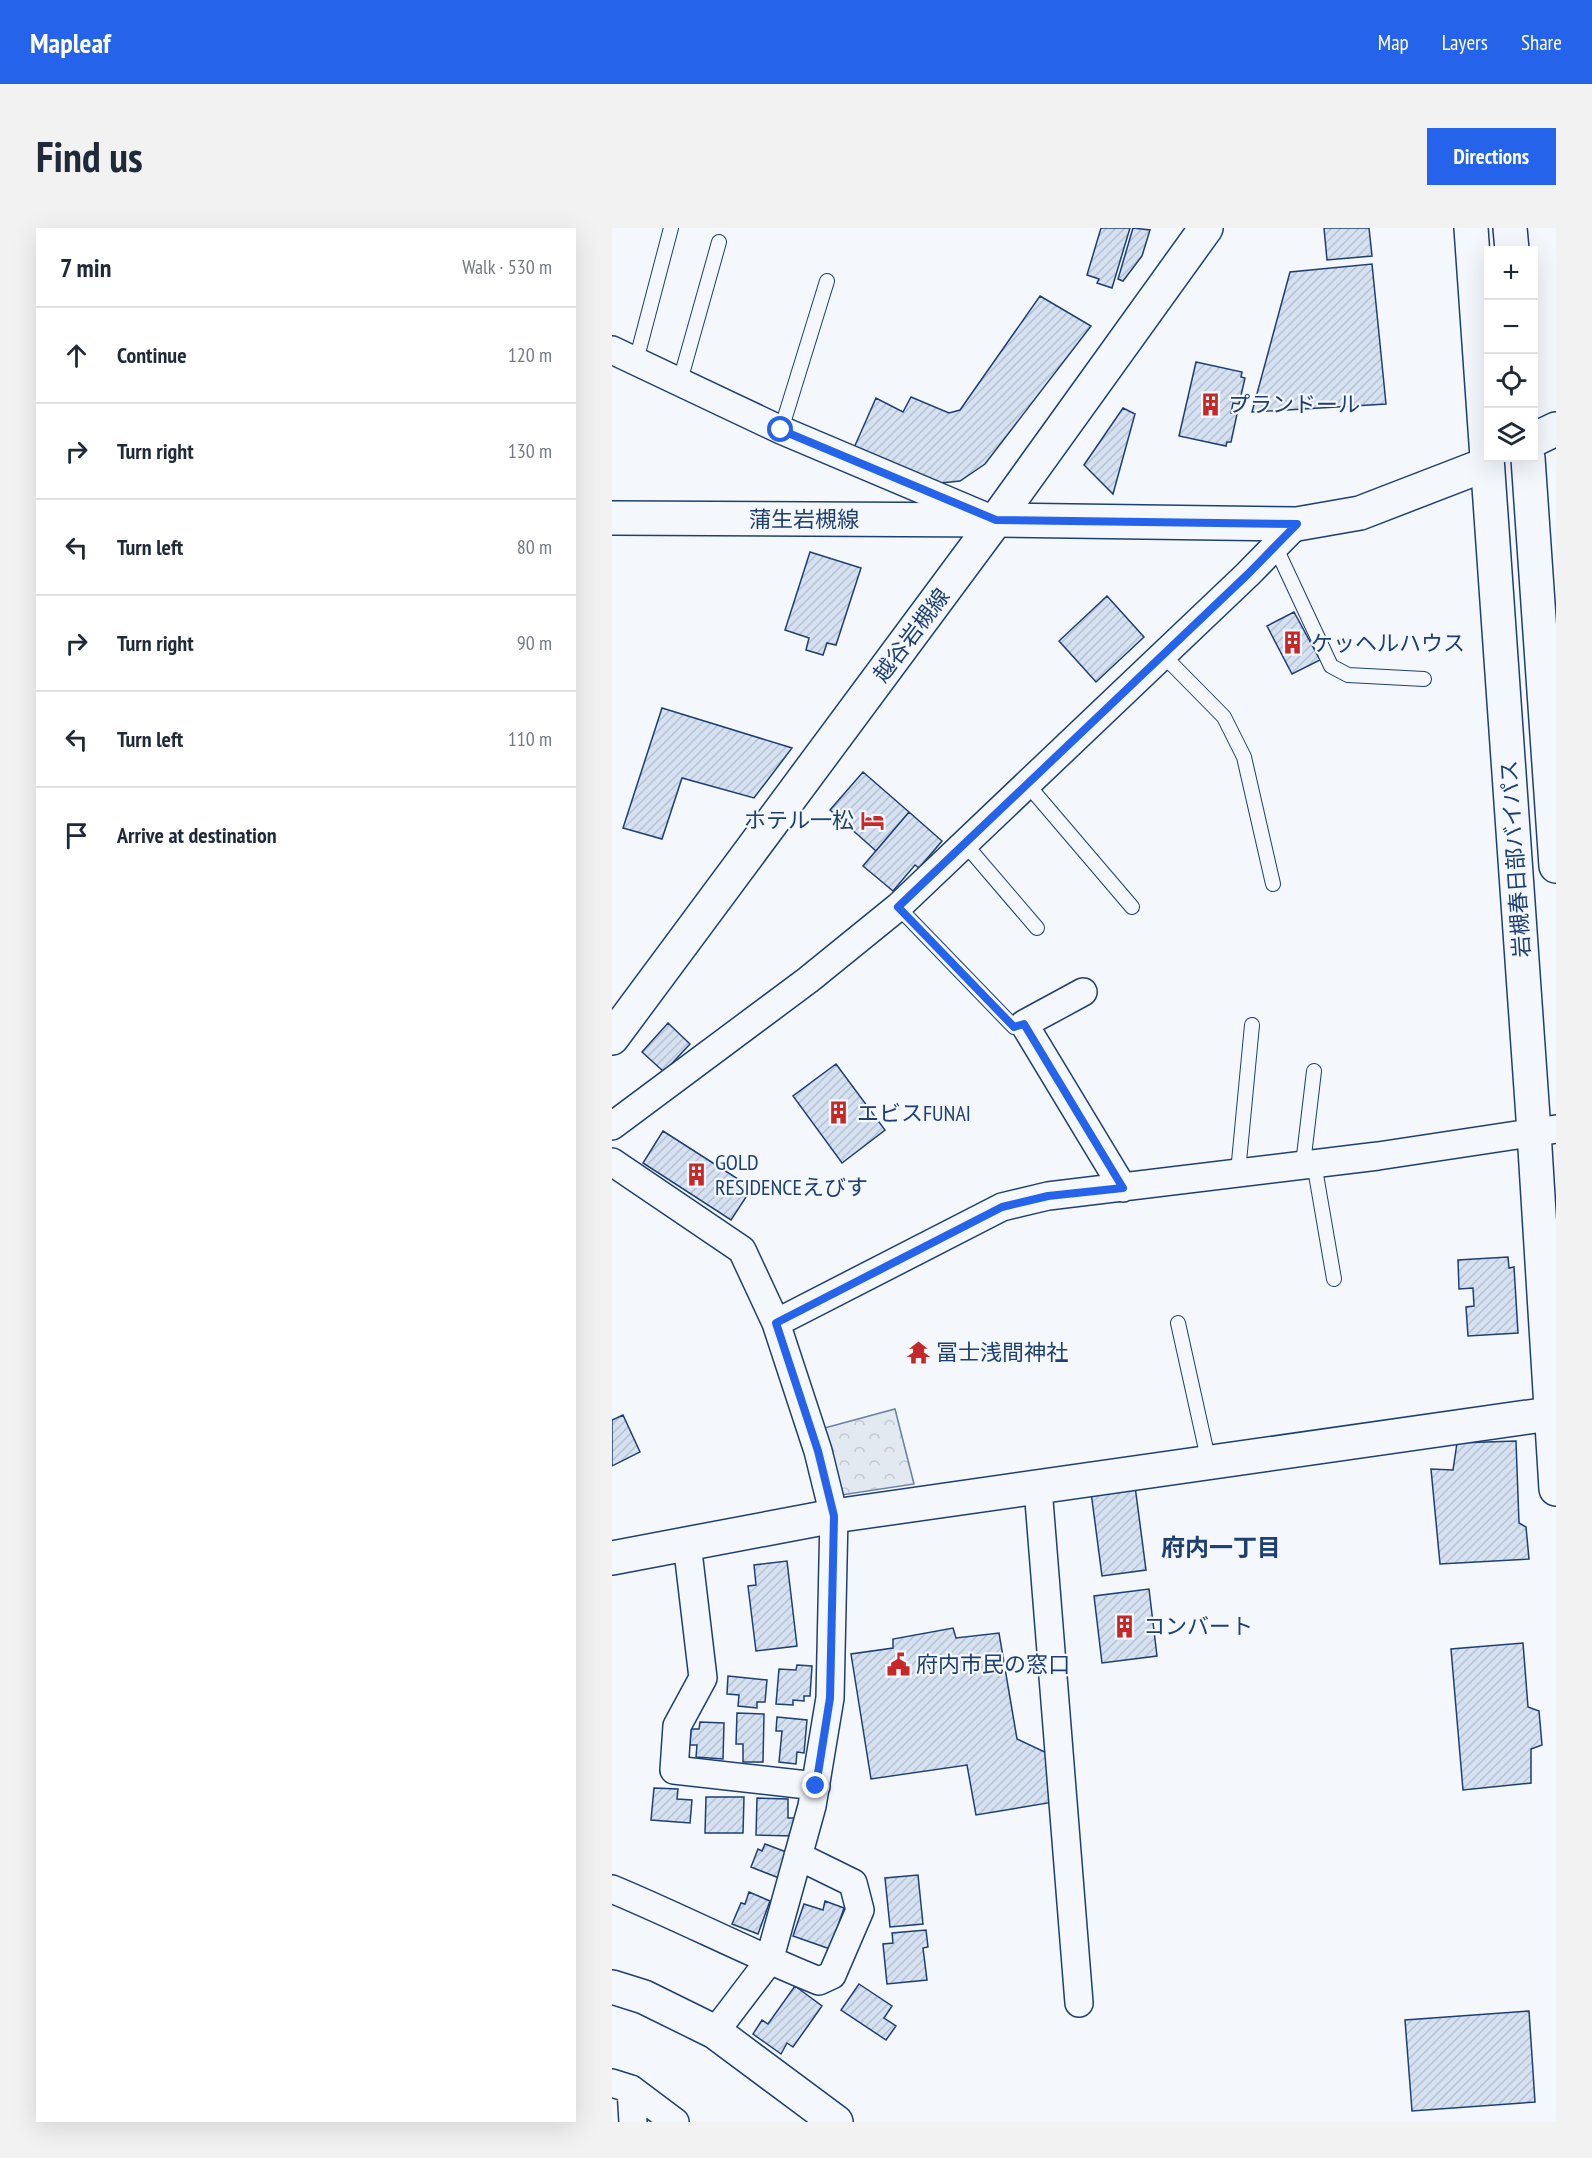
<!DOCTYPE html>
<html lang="en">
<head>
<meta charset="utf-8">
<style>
  :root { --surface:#fff; --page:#f2f2f3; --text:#1f2937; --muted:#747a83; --line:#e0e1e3; --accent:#2563eb }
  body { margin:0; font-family:"PT Sans Narrow","Noto Sans JP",sans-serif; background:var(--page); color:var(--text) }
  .controls { position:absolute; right:18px; top:18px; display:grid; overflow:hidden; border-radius:0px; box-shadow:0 6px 24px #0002 }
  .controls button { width:54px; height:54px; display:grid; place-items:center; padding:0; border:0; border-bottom:2px solid var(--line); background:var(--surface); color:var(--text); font:30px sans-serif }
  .stop { position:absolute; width:18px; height:18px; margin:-14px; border:4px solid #2563eb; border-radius:50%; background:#fff }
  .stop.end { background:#2563eb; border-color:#fff; box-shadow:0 2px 6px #0008 }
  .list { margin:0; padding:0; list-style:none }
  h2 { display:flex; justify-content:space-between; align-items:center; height:78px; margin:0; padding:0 24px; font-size:26px }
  h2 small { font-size:20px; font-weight:400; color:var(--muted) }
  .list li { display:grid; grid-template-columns:39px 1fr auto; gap:18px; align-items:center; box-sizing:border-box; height:96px; padding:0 24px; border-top:2px solid var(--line) }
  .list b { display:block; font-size:22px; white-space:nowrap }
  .list em { font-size:20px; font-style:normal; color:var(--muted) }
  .icon { flex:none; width:33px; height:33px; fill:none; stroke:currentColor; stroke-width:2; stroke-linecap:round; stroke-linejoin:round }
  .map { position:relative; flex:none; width:944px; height:1894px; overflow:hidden; border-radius:0px }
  header { display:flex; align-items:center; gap:36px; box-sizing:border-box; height:84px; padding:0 30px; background:var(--accent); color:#fff }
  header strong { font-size:28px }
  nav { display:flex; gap:33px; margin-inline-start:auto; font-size:21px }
  .intro { display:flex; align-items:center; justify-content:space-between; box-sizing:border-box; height:144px; padding:0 36px }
  h1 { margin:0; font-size:42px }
  .button { padding:15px 27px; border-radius:0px; background:var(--accent); color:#fff; font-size:21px; font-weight:700 }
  main { display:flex; gap:36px; padding:0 36px }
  aside { flex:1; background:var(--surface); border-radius:0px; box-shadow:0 6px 24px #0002 }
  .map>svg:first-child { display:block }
  .forest { fill:url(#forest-crowns); stroke:#687fa3; stroke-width:1.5 }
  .building { fill:url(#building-hatch); stroke:#1d3f73; stroke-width:1.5 }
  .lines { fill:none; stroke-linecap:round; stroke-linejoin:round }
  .service-casing { stroke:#1d3f73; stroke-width:16 }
  .minor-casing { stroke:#1d3f73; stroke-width:30 }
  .tertiary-casing { stroke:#1d3f73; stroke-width:36 }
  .secondary-casing { stroke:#1d3f73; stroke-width:36 }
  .primary-casing { stroke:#1d3f73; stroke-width:36 }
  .trunk-casing { stroke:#1d3f73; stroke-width:36 }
  .service { stroke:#f4f7fb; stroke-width:14 }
  .minor { stroke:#f4f7fb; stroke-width:27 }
  .tertiary { stroke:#f4f7fb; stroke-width:33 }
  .secondary { stroke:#f4f7fb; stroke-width:33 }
  .primary { stroke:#f4f7fb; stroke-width:33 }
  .trunk { stroke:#f4f7fb; stroke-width:33 }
  .route { stroke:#2563eb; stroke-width:8 }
  .labels { text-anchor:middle; stroke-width:4.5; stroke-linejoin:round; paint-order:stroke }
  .poi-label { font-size:22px; fill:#1d3f73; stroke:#f4f7fb; text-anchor:start }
  .street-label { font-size:22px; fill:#1d3f73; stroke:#f4f7fb }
  .neighbourhood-label { font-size:24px; font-weight:bold; fill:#1d3f73; stroke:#f4f7fb }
</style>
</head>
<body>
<header>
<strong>Mapleaf</strong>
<nav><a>Map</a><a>Layers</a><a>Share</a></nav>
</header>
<div class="intro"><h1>Find us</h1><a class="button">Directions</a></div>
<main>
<aside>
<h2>7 min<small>Walk · 530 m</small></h2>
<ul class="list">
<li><svg class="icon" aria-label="ahead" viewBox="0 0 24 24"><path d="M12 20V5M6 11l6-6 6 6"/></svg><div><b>Continue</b></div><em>120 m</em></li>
<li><svg class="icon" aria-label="right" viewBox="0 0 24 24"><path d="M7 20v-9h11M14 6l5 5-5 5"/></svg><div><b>Turn right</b></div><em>130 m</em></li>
<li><svg class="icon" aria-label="left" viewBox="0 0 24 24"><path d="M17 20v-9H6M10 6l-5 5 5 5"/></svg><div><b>Turn left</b></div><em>80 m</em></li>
<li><svg class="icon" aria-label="right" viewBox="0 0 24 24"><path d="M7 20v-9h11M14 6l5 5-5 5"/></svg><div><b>Turn right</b></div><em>90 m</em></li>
<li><svg class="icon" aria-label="left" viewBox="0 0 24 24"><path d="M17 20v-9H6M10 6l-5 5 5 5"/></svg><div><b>Turn left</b></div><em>110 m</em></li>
<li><svg class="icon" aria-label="arrive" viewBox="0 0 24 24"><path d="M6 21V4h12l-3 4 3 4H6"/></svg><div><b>Arrive at destination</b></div></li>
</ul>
</aside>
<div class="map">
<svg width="944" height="1894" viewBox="0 0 944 1894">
  <defs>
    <pattern id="forest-crowns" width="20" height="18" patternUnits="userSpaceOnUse" patternTransform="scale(1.5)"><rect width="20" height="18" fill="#e3e9f0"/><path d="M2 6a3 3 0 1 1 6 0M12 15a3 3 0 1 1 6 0" fill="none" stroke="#c2c9d1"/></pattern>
    <pattern id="building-hatch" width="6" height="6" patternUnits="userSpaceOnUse" patternTransform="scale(1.5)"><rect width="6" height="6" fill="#d5e0f0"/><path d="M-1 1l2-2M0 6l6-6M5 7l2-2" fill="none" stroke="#b6c1d1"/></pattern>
  </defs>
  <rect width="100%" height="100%" fill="#f4f7fb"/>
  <path class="forest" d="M283,1181L302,1256L223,1268L205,1202Z"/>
  <path class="building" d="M489,0H518L500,60L485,55L487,51L475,47Z
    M521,0L538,2L530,28L511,53L506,51Z
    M712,0H757L760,28L715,32Z
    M760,36L774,176L640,184L678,44Z
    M428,68L479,98L373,236L348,253L319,256L241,222L264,170L291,184L299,169L337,185L348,182Z
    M584,134L630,144L629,149L633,150L627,176L621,175L619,185L625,186L619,214H615L614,218L567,208Z
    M511,180L523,186L501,266L472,237Z
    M198,324L249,340L224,417L215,415L211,427L194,422L197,410L173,402Z
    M495,368L532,409L484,454L447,413Z
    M682,384L708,432L680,446L655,398Z
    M50,480L180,520L142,570L70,550L50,611L11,600Z
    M251,544L297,584L264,623L218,582Z
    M297,584L330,613L307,640L303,637L281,663L251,638Z
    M56,795L78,816L52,844L30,824Z
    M224,836L273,902L230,935L181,868Z
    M51,903L140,960L119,992L31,935Z
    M896,1029L897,1040L902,1039L906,1105L856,1108L854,1079L862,1078L861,1060L847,1061L846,1032Z
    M11,1187L28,1224L0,1238V1192Z
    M904,1213L907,1295L914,1299L917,1331L828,1336L819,1241L841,1242L845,1215Z
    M523,1258L534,1342L490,1348L479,1264Z
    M175,1333L185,1418L144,1423L136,1358L144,1357L142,1337Z
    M537,1361L545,1428L490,1435L482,1368Z
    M341,1400L344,1410L387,1405L405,1511L437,1526L442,1574L364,1587L355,1537L259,1551L239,1426L281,1420V1411Z
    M911,1415L916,1479L927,1483L930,1517L919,1521V1555L851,1562L839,1421Z
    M185,1437L200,1438L198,1468H192V1473L181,1472V1477L164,1476L167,1441L184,1442Z
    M116,1448L155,1452L153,1474H145V1480L126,1478L127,1467L115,1466Z
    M125,1485L152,1486L151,1534H131V1516H124Z
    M165,1489L195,1492L192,1525L185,1524L184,1536L167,1534L170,1503H164Z
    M88,1494L112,1495L111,1531L84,1529L85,1517H78L79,1501H87Z
    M42,1560L66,1561L65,1571L80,1572L78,1595L39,1592Z
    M94,1569H132L131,1605H93Z
    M145,1570L176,1571V1590H183V1608L144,1607Z
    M153,1616L177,1625L167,1650L139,1639L146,1621L150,1623Z
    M306,1647L311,1696L278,1699L273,1650Z
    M137,1664L158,1673L146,1706L120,1696L129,1675L133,1676Z
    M213,1673L232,1680L218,1721L181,1708L192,1676L211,1682Z
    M314,1702L316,1719L311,1720L315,1752L275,1756L271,1716L281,1715L280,1705Z
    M247,1756L280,1778L272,1790L284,1798L274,1812L229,1782Z
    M183,1758L210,1778L181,1819L175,1815L169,1826L141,1806L150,1792L156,1796Z
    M917,1783L923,1874L800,1883L793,1792Z"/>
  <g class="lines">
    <defs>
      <path id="service" d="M24,133L59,0
        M68,153L107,14
        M169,202L215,53
        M663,318L719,438L736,447L812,451
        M551,427L612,489L632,529L661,656
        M415,556L520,679
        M353,616L425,700
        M286,679L402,799L412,796
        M702,935L722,1051
        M691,936L702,843
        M626,944L640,797
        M566,1095L597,1235"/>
      <path id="minor" d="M0,122L169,202L377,290
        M471,764L412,796L511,960
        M0,898L196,752L286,679L636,346L685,296
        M0,934L130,1022L164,1095L206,1223L222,1288L218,1470L200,1578L157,1733L103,1804
        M164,1095L390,979L436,968L766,928L944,901
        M426,1260L467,1775
        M75,1315L91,1450L65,1498L62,1542L204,1558
        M0,1661C70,1690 137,1725 207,1753L220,1747L248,1682L241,1655L186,1628
        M0,1855L19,1861L63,1894
        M19,1861L21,1894"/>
      <path id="tertiary" d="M384,292L685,296L748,285L875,236
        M0,1330L222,1288L944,1185
        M0,1759L32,1769L103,1804L224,1894"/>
      <path id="secondary" d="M0,290L384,292"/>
      <path id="primary" d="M921,212L944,201
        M0,810L384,292L594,0"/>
      <path id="trunk" d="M859,0L922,904L944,1261
        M898,0L900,22
        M916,230L944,638"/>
    </defs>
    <use href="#service" class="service-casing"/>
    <use href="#minor" class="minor-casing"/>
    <use href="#tertiary" class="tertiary-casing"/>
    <use href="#secondary" class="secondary-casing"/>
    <use href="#primary" class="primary-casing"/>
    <use href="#trunk" class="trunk-casing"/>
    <use href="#service" class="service"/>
    <use href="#minor" class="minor"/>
    <use href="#tertiary" class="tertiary"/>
    <use href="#secondary" class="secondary"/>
    <use href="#primary" class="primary"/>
    <use href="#trunk" class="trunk"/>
  </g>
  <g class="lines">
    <path class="route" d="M169,202L384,292L685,296L636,346L286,679L402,799L412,796L511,960L436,968L390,979L164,1095L206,1223L222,1288L218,1470L204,1558"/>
  </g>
  <defs>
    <symbol id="building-bare" viewBox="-9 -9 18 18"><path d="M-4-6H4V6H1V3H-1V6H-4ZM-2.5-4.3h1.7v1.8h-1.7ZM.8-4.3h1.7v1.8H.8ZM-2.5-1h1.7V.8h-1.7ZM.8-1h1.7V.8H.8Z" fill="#c62828" stroke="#f4f7fb" stroke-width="2.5" paint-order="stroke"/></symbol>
    <symbol id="hotel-bare" viewBox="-9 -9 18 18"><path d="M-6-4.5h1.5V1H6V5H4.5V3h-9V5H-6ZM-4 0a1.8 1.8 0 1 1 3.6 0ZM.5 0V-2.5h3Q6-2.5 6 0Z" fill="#c62828" stroke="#f4f7fb" stroke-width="2.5" paint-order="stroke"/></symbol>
    <symbol id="temple-bare" viewBox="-9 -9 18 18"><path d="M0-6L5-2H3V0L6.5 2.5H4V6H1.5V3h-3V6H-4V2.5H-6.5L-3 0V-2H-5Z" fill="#c62828" stroke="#f4f7fb" stroke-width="2.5" paint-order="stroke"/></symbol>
    <symbol id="civic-bare" viewBox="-9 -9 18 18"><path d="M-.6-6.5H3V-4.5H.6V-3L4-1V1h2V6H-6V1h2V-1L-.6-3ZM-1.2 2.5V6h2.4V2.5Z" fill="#c62828" stroke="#f4f7fb" stroke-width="2.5" paint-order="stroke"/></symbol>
  </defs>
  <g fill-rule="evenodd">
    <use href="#building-bare" x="582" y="160" width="33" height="33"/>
    <use href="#building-bare" x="664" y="398" width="33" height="33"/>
    <use href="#hotel-bare" x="244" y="576" width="33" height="33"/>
    <use href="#building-bare" x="210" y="868" width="33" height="33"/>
    <use href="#building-bare" x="68" y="930" width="33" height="33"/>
    <use href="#temple-bare" x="290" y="1108" width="33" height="33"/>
    <use href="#building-bare" x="496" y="1382" width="33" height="33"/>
    <use href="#civic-bare" x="270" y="1420" width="33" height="33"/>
  </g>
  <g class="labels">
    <g class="poi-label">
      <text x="616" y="184">プランドール</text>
      <text x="699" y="423">ケッヘルハウス</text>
      <text x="242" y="600" text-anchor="end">ホテル一松</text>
      <text x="245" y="893">エビスFUNAI</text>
      <text x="103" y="942">GOLD<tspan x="103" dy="25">RESIDENCEえびす</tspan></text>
      <text x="324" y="1132">冨士浅間神社</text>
      <text x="531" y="1406">コンバート</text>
      <text x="304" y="1444">府内市民の窓口</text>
    </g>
    <g class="street-label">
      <text x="192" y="299">蒲生岩槻線</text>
      <text transform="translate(299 407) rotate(-53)" y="8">越谷岩槻線</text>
      <text transform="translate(903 631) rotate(-94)" y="8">岩槻春日部バイパス</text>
    </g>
    <g class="neighbourhood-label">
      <text x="609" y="1328">府内一丁目</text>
    </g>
  </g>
</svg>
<div class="controls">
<button>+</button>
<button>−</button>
<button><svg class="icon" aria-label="locate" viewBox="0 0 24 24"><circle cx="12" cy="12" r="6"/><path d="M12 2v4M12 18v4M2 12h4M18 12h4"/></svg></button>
<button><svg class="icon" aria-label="layers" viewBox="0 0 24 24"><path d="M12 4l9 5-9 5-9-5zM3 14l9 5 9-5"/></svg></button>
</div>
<div class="stop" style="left:169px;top:202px"></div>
<div class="stop end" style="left:204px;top:1558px"></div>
</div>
</main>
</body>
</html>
